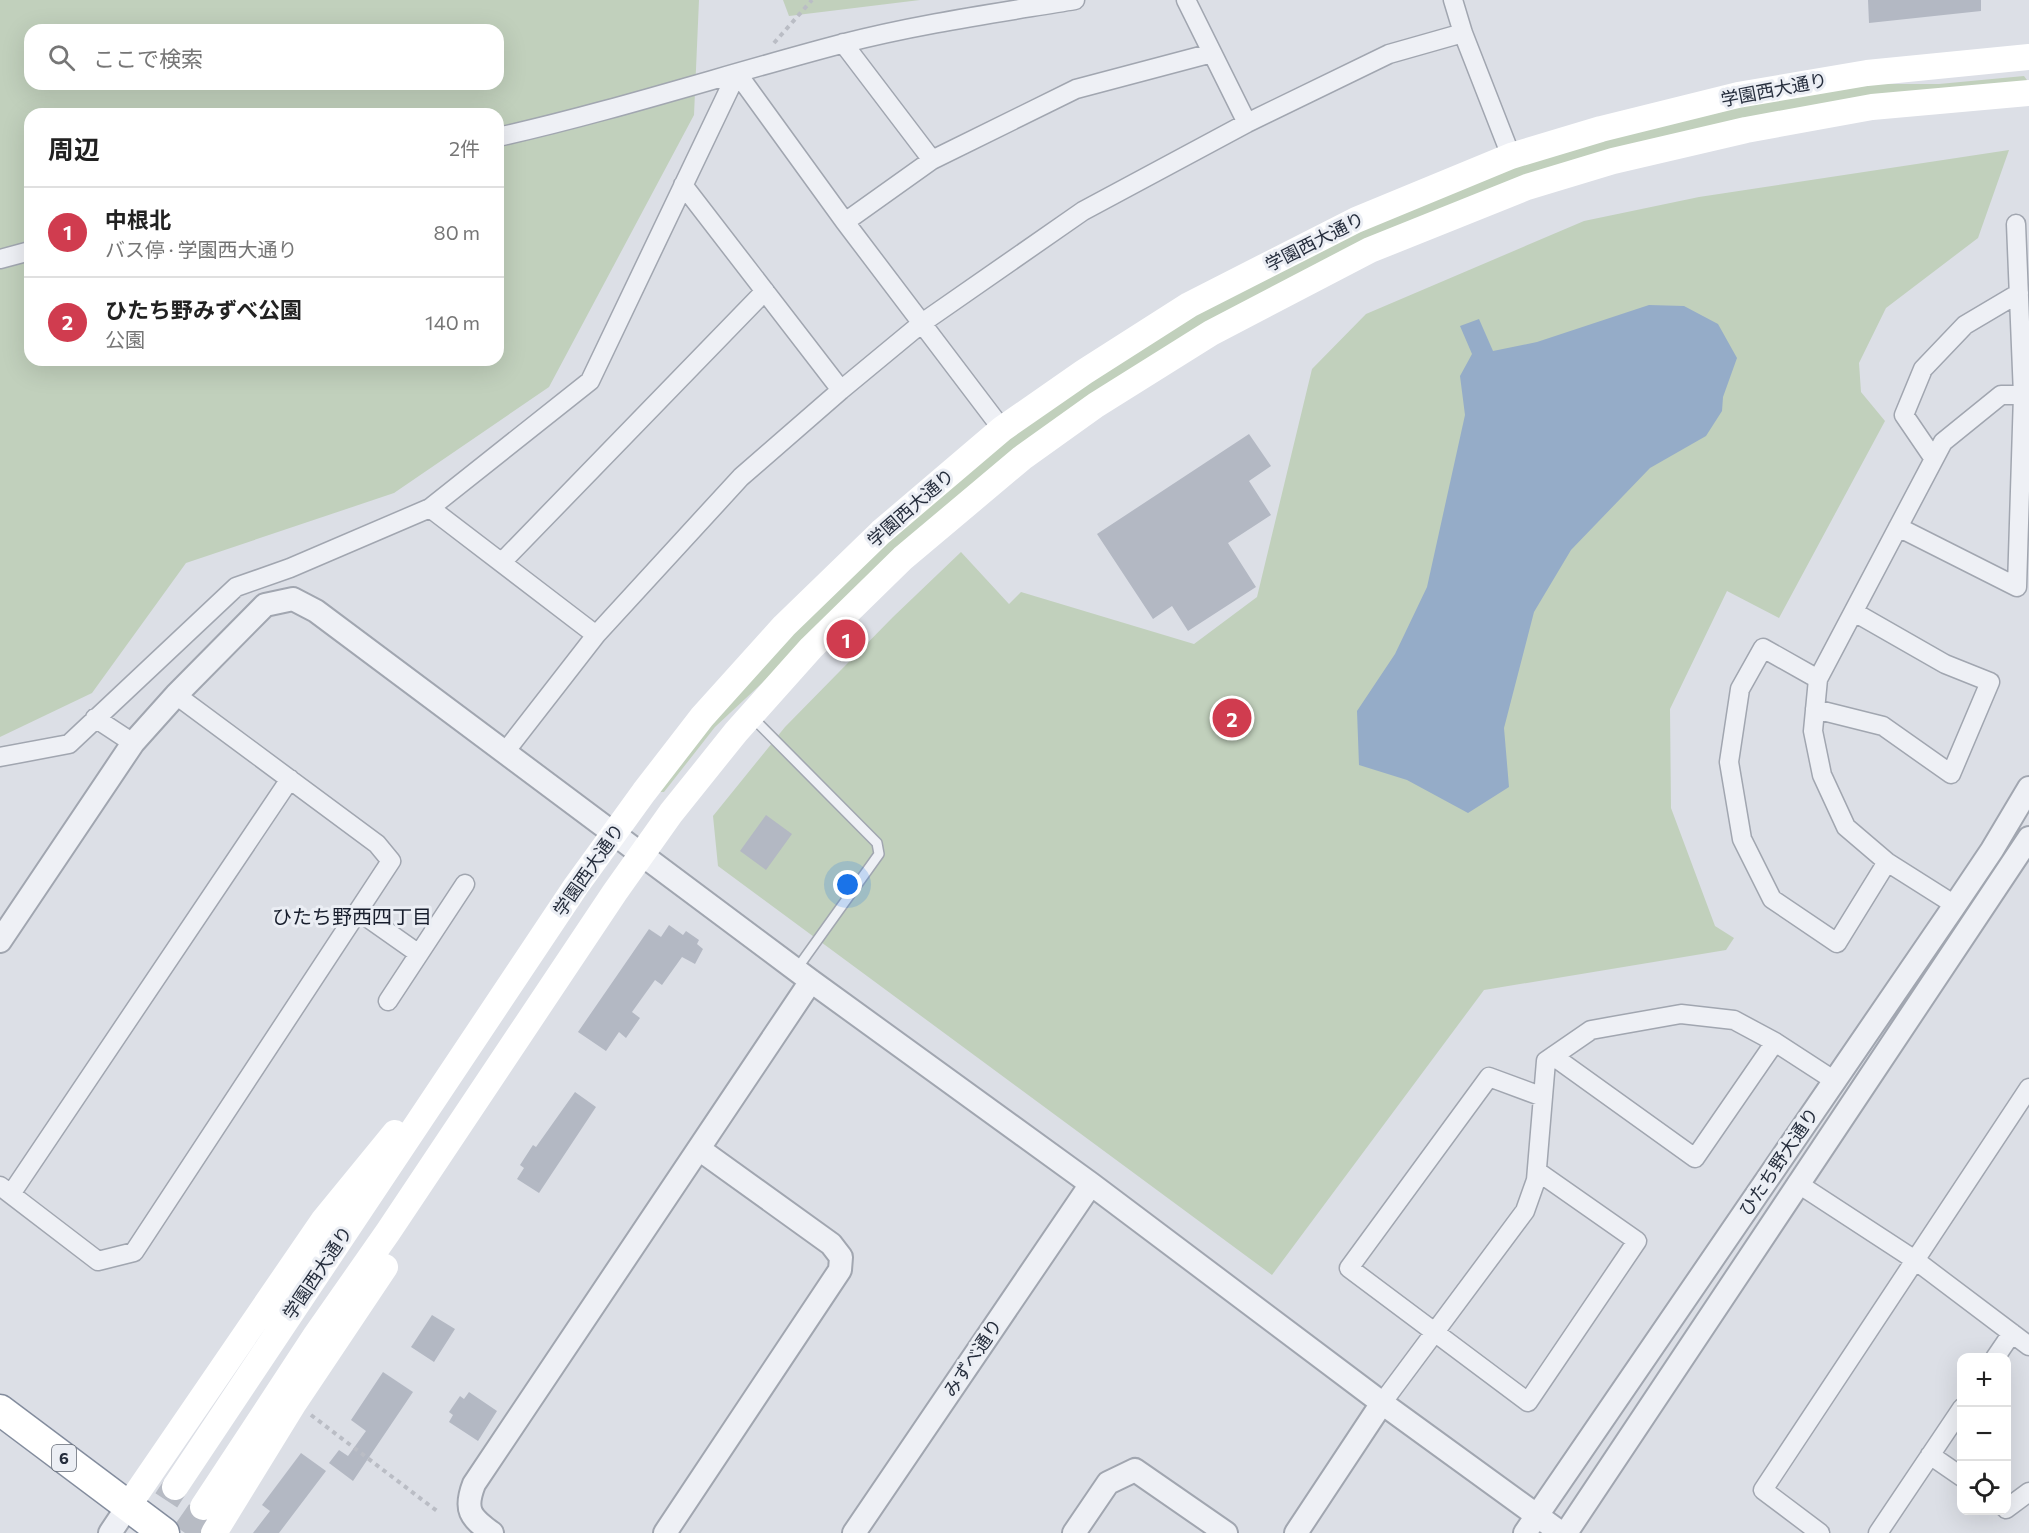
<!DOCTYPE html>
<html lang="ja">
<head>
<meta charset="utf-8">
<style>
  :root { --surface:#fff; --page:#f6f6f6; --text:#222; --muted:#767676; --line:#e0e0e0; --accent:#d03c4f }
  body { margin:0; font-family:Commissioner,"Noto Sans JP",sans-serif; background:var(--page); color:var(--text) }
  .controls { position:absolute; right:18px; bottom:18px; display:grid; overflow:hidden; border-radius:12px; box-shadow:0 6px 24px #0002 }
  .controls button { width:54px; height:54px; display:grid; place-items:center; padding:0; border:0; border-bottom:2px solid var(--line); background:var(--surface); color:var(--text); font:30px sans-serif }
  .you { position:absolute; left:848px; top:885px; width:21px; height:21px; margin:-15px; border:4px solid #fff; border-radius:50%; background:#1a73e8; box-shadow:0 0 0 9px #1a73e833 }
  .badge { display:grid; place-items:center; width:39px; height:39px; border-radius:50%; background:var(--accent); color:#fff; font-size:20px; font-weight:700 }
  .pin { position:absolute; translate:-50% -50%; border:3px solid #fff; box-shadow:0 2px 6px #0006 }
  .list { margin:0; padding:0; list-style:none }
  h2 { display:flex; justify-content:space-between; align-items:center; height:78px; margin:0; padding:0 24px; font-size:26px }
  h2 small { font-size:20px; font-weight:400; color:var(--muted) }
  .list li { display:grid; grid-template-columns:39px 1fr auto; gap:18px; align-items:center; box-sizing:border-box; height:90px; padding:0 24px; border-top:2px solid var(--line) }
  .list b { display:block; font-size:22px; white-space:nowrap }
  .list p { margin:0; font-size:20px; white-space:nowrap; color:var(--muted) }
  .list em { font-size:20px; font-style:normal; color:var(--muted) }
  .icon { flex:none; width:33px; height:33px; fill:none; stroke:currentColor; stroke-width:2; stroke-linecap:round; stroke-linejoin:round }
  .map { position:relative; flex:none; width:2029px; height:1533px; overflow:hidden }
  .search { position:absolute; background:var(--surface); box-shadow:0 6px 24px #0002; left:24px; top:24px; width:480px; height:66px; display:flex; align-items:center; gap:15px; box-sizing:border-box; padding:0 21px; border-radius:18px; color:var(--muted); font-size:22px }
  .panel { position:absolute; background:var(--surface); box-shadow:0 6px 24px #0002; left:24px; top:108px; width:480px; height:258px; border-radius:18px }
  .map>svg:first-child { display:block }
  .green { fill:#c1d0bc; fill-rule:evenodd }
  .water { fill:#95acc8 }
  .building { fill:#b3b8c3 }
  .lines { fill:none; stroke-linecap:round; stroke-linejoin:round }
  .secondary-tunnel { stroke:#b7bbc4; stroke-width:26; stroke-dasharray:26 13; stroke-linecap:butt }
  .service-casing { stroke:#a1a6b0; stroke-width:12 }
  .minor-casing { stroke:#a1a6b0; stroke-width:21 }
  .tertiary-casing { stroke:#a1a6b0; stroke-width:26 }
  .trunk-casing { stroke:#838c9d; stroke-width:33 }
  .path { stroke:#babdc5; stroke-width:4; stroke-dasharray:4.5 4.5; stroke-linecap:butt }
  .service { stroke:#eef0f5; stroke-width:9 }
  .minor { stroke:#eef0f5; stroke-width:18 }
  .tertiary { stroke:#eef0f5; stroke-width:22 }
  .secondary { stroke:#fff; stroke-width:26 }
  .trunk { stroke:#fff; stroke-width:30 }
  .labels { text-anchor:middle; stroke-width:6; stroke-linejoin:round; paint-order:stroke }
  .shield { fill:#ebeef4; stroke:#606773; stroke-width:1.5 }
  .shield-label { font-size:16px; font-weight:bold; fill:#252d3c }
  .street-label { font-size:18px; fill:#252d3c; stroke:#ebeef4 }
  .neighbourhood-label { font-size:20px; fill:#181e2d; stroke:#ebeef4 }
</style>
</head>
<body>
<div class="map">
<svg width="2029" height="1533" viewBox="0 0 2029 1533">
  <rect width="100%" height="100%" fill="#dcdfe6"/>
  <path class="green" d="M0,0H699L694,115L549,387L394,493L186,563L92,693L0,737ZM30,30H498V84H30ZM30,114H498V360H30Z
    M783,0H920L789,16Z
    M2024,76L2027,80L2025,83L1636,144L1179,340L776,670L715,727L664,792H659V789L765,660L843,578L1010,436L1213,300L1351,233L1507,170L1588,144L1701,113L1872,84H1939Z
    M2009,150L1978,238L1886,308L1859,363L1861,392L1885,421L1779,618L1727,591L1670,709L1671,808L1715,926L1734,938L1726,950L1484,990L1272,1275L718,866L713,816L785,727L893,617L961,552L1009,604L1021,592L1194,644L1257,597L1312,369L1366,314L1584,221L1699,197Z"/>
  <path class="water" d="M1649,305L1684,306L1718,324L1737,358L1723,397L1722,411L1706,436L1650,468L1571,550L1534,612L1504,728L1509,787L1468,813L1407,780L1359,765L1357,711L1395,654L1427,587L1465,415L1460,376L1472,354L1460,326L1479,319L1493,351L1537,342Z"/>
  <path class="building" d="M1868,0H1981V11L1869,23Z
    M1249,434L1271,466L1249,481L1271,515L1228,543L1256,587L1188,631L1172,606L1153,619L1097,534Z
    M766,815L792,834L766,870L740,851Z
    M669,925L683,935L686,931L699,940L697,944L703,949L695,964L682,957L662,985L655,980L632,1012L640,1018L626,1038L619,1032L606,1051L578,1032L649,929L661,937Z
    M575,1092L596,1107L539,1193L517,1179L524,1168L520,1165L533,1145L536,1147Z
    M432,1315L455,1329L434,1362L411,1347Z
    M383,1372L413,1392L353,1481L329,1463L339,1450L348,1456L366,1431L351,1420Z
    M469,1392L497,1411L478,1441L449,1422L453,1415L449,1412L460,1396L464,1399Z
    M301,1453L326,1471L279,1533H253L270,1511L262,1505Z"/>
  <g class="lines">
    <path class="secondary-tunnel" d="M145,1533L175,1487
      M185,1533L203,1507"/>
    <defs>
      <path id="service" d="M752,717L877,843L879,854L796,970"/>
      <path id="minor" d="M1186,0L1247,123
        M1453,0L1463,33L1511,156
        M843,43L932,160
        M737,73L845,222L1002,429
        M498,137C614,111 727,74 841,44C918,24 997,13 1075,0
        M683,185L841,390
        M845,222L932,160L1076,89L1212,53
        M0,259L30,251
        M1934,459L1904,415L1923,369L1965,325L2019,293
        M430,508L596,635
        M1898,527L2017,587L2023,395L2016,224
        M502,562L765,291
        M1818,679L1763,648L1740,689L1729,762L1742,839L1772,899L1837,943L1887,862
        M1815,709L1883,726L1951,774L1990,682L1945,664L1854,612
        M95,718L133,743
        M505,752L596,635L741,477L841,390L922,323L1083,211L1247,123L1389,54L1463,33
        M0,757L69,744L236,587L290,568L430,508L590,381L737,73
        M1955,905L1887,862L1846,827L1822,775L1813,731L1818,679L1943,442L2001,395H2029
        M358,911L419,954
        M388,1001L465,884
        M1553,1056L1695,1158L1775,1042
        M1537,1171L1637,1241L1528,1402L1349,1268L1489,1077L1543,1097
        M1797,1183L1915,1260L2029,1346
        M0,1186L98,1261L134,1252L391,861L377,844L176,695
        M11,1194L290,779
        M1995,1358L2012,1333
        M1382,1403L1525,1211L1536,1180L1546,1061L1591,1030L1681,1014L1734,1020L1775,1042L1835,1081
        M1930,1455L1962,1477
        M2006,1509L2029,1492
        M1820,1533L1763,1490L2029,1088
        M1878,1533L1962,1408"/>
      <path id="tertiary" d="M0,941L133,743L176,695L265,605L293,599L316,611L811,981L1091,1184L1382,1403L1561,1533
        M110,1533L128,1506
        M492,1533C470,1517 464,1510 474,1484L811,981
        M665,1533L840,1270L841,1257L831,1244L699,1149
        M854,1533L1091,1184
        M1074,1533L1108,1483L1135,1470L1226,1533
        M1296,1533L1382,1403
        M1525,1533L1955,905L1992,850L2029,788
        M1566,1533L2029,838"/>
      <path id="trunk" d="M0,1410L164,1533"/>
    </defs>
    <use href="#service" class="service-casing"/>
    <use href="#minor" class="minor-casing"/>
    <use href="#tertiary" class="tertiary-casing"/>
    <use href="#trunk" class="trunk-casing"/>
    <path class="path" d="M774,43L812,0
      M311,1415L437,1511"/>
    <use href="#service" class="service"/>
    <use href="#minor" class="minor"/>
    <use href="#tertiary" class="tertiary"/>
    <path class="secondary" d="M175,1487L576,886L644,792L702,717L784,626L881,532L1002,429L1084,372L1189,305L1356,220L1511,156L1601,129L1738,95L1867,73L2029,57
      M128,1506L323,1221L395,1133
      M203,1507L316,1335L388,1232L615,892L671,813L736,732L811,648L903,558L1022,458L1096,405L1211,333L1370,250L1527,187L1613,161L1746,130L1872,107L2029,93
      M214,1533L294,1403L385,1267"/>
    <use href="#trunk" class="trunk"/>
  </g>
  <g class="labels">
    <rect class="shield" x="52" y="1445" width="24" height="26" rx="4.5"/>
    <g class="shield-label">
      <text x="64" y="1464">6</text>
    </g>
    <g class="street-label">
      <text transform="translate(1774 90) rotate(-11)" y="6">学園西大通り</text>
      <text transform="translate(1315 242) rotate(-27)" y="6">学園西大通り</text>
      <text transform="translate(911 508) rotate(-41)" y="6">学園西大通り</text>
      <text transform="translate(589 870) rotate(-55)" y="6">学園西大通り</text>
      <text transform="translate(1779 1162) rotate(-56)" y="6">ひたち野大通り</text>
      <text transform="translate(318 1273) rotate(-56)" y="6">学園西大通り</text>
      <text transform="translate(973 1358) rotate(-56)" y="6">みずべ通り</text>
    </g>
    <g class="neighbourhood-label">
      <text x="352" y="924">ひたち野西四丁目</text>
    </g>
  </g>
</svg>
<div class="controls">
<button>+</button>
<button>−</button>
<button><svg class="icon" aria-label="locate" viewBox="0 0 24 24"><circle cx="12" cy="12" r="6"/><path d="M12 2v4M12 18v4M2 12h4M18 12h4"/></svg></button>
</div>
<div class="you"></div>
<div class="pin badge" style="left:846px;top:639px">1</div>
<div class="pin badge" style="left:1232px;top:718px">2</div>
<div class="search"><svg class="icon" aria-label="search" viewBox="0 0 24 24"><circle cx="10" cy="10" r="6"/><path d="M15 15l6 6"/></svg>ここで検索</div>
<section class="panel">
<h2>周辺<small>2件</small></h2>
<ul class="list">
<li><span class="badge">1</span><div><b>中根北</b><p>バス停 · 学園西大通り</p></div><em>80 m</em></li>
<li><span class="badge">2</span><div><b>ひたち野みずべ公園</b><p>公園</p></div><em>140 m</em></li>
</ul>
</section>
</div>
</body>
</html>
